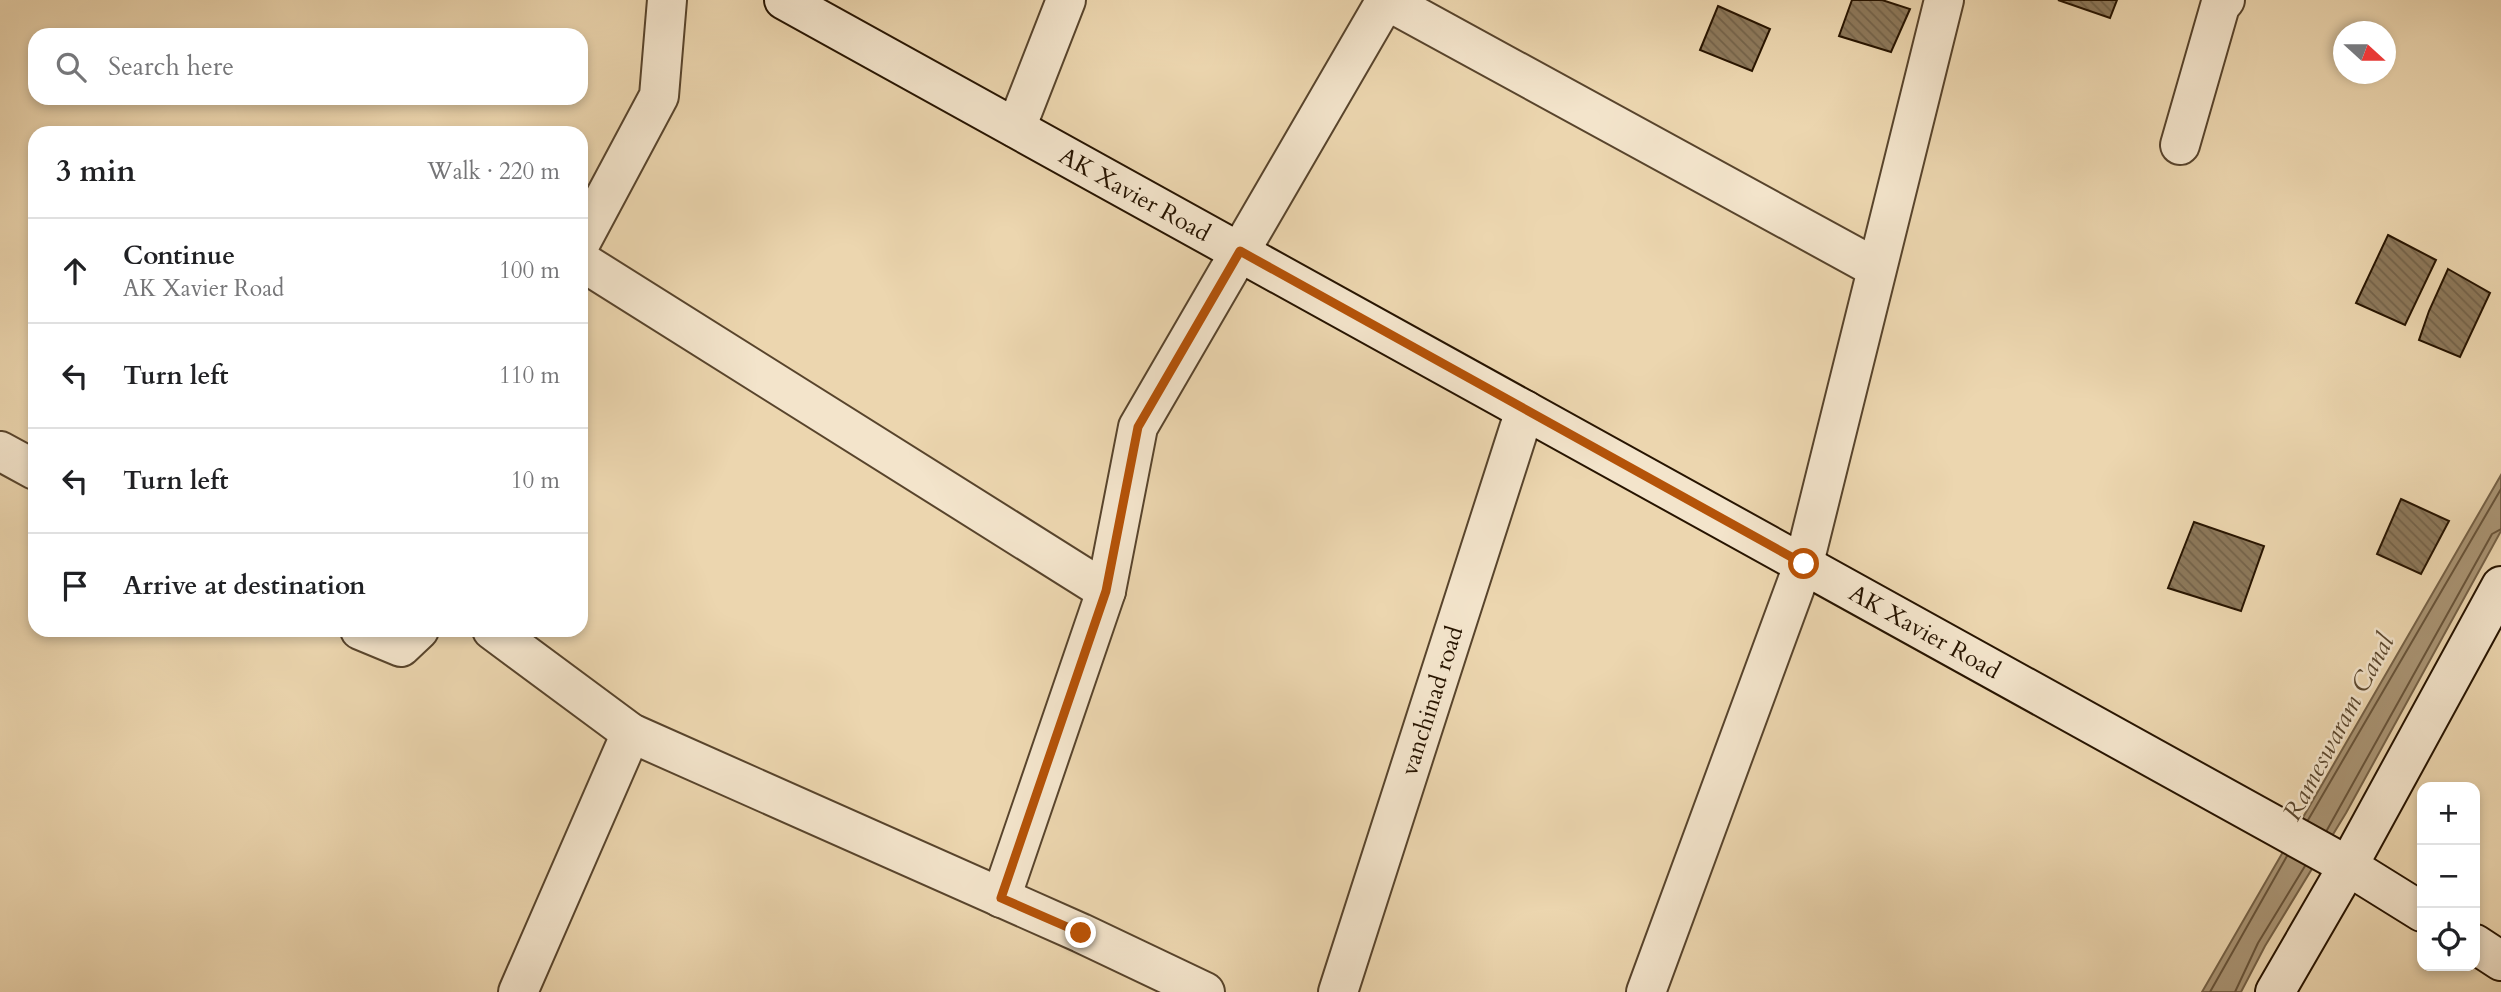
<!DOCTYPE html>
<html lang="en">
<head>
<meta charset="utf-8">
<style>
  :root { --surface:#fff; --page:#f2f2f2; --text:#202124; --muted:#757577; --line:#e0e0e0 }
  body { margin:0; font-family:Cardo,serif; background:var(--page); color:var(--text) }
  .controls { position:absolute; right:21px; bottom:21px; display:grid; overflow:hidden; border-radius:14px; box-shadow:0 4px 10px #0003 }
  .controls button { width:63px; height:63px; display:grid; place-items:center; padding:0; border:0; border-bottom:2px solid var(--line); background:var(--surface); color:var(--text); font:35px sans-serif }
  .compass { position:absolute; left:2333px; top:21px; width:63px; height:63px; border-radius:50%; background:var(--surface); box-shadow:0 4px 10px #0003; rotate:111deg }
  .stop { position:absolute; width:21px; height:21px; margin:-16px; border:5px solid #b45309; border-radius:50%; background:#fff }
  .stop.end { background:#b45309; border-color:#fff; box-shadow:0 2px 7px #0008 }
  .list { margin:0; padding:0; list-style:none }
  h2 { display:flex; justify-content:space-between; align-items:center; height:91px; margin:0; padding:0 28px; font-size:30px }
  h2 small { font-size:23px; font-weight:400; color:var(--muted) }
  .list li { display:grid; grid-template-columns:46px 1fr auto; gap:21px; align-items:center; box-sizing:border-box; height:105px; padding:0 28px; border-top:2px solid var(--line) }
  .list b { display:block; font-size:26px; white-space:nowrap }
  .list p { margin:0; font-size:23px; white-space:nowrap; color:var(--muted) }
  .list em { font-size:23px; font-style:normal; color:var(--muted) }
  .icon { flex:none; width:38px; height:38px; fill:none; stroke:currentColor; stroke-width:2; stroke-linecap:round; stroke-linejoin:round }
  .map { position:relative; flex:none; width:2501px; height:992px; overflow:hidden }
  .search { position:absolute; background:var(--surface); box-shadow:0 4px 10px #0003; left:28px; top:28px; width:560px; height:77px; display:flex; align-items:center; gap:18px; box-sizing:border-box; padding:0 24px; border-radius:21px; color:var(--muted); font-size:26px }
  .panel { position:absolute; background:var(--surface); box-shadow:0 4px 10px #0003; left:28px; top:126px; width:560px; height:511px; border-radius:21px }
  .map>svg:first-child { display:block }
  .water { fill:#a99474; stroke:#756146; stroke-width:2 }
  .lines { fill:none; stroke-linecap:round; stroke-linejoin:round }
  .shore { stroke:#68543a; stroke-width:2 }
  .building { fill:url(#building-back-hatch); stroke:#271400; stroke-width:2 }
  .street-casing { stroke:#58442c; stroke-width:42 }
  .secondary-casing { stroke:#271400; stroke-width:42 }
  .street { stroke:#f3e4cb; stroke-width:38 }
  .secondary { stroke:#f3e4cb; stroke-width:38 }
  .route { stroke:#b45309; stroke-width:9 }
  .labels { text-anchor:middle; stroke-width:5; stroke-linejoin:round; paint-order:stroke }
  .street-label { font-size:24px; fill:#271400; stroke:#f3e4cb }
  .water-label { font-size:26px; font-style:italic; fill:#5b472e; stroke:#f3e4cb }
</style>
</head>
<body>
<div class="map">
<svg width="2501" height="992" viewBox="0 0 2501 992">
  <defs>
    <pattern id="building-back-hatch" width="6" height="6" patternUnits="userSpaceOnUse" patternTransform="scale(1.75)"><rect width="6" height="6" fill="#8d795b"/><path d="M-1 5l2 2M0 0l6 6M5-1l2 2" fill="none" stroke="#736249"/></pattern>
  </defs>
  <rect width="100%" height="100%" fill="#ecd6af"/>
  <filter id="stains"><feTurbulence type="fractalNoise" baseFrequency=".00286" numOctaves="4"/><feColorMatrix values="0 0 0 0 .2 0 0 0 0 .09 0 0 0 0 .02 0 0 0 .5 -.17"/></filter>
  <radialGradient id="worn" r=".72"><stop offset=".6" stop-color="#630" stop-opacity="0"/><stop offset="1" stop-color="#630" stop-opacity=".3"/></radialGradient>
  <path class="water" d="M2501,475V531L2346,813L2265,946L2241,992H2202Z"/>
  <g class="lines">
    <path class="shore" d="M2308,820L2501,489
      M2327,830L2492,534L2501,529
      M2210,992L2287,856
      M2235,992L2258,943L2305,866"/>
  </g>
  <path class="building" d="M1852,0H1882L1910,9L1891,52L1839,36Z
    M2058,0H2117L2110,18Z
    M1718,6L1770,29L1752,71L1700,50Z
    M2388,235L2436,260L2405,325L2356,303Z
    M2448,269L2490,293L2460,357L2419,340L2429,311Z
    M2401,499L2449,521L2421,574L2377,554Z
    M2194,522L2264,546L2241,611L2168,588Z"/>
  <g class="lines">
    <defs>
      <g id="street">
        <path d="M1386,0L1876,268"/>
        <path d="M1016,128L1066,0"/>
        <path d="M2180,145L2220,6L2225,0"/>
        <path d="M581,242L659,96L667,0"/>
        <path d="M581,261L1106,591"/>
        <path d="M0,451L35,470"/>
        <path d="M360,630L401,647L419,630"/>
        <path d="M492,630L631,733L1081,933L1205,992"/>
        <path d="M1001,898L1106,591L1138,427L1386,0"/>
        <path d="M518,992L631,733"/>
        <path id="s1" d="M1338,992L1525,410"/>
        <path d="M1646,992L1804,563L1944,0"/>
      </g>
      <g id="secondary">
        <path id="s2" d="M784,0L2348,866L2422,912"/>
        <path d="M2475,944L2501,961"/>
        <path d="M2275,992L2348,866L2501,586"/>
      </g>
    </defs>
    <use href="#street" class="street-casing"/>
    <use href="#secondary" class="secondary-casing"/>
    <use href="#street" class="street"/>
    <use href="#secondary" class="secondary"/>
  </g>
  <g class="lines">
    <path class="route" d="M1081,933L1001,898L1106,591L1138,427L1240,251L1804,564"/>
  </g>
  <g class="labels">
    <g class="street-label">
      <text dy="8" stroke="none"><textPath href="#s2" startOffset="401">AK Xavier Road</textPath></text>
      <text dy="8" stroke="none"><textPath href="#s2" startOffset="1304">AK Xavier Road</textPath></text>
      <text dy="8" stroke="none"><textPath href="#s1" startOffset="306">vanchinad road</textPath></text>
    </g>
    <g class="water-label">
      <text transform="translate(2338 727) rotate(-62)" y="9">Rameswaram Canal</text>
    </g>
  </g>
  <rect width="100%" height="100%" filter="url(#stains)"/>
  <rect width="100%" height="100%" fill="url(#worn)"/>
</svg>
<div class="controls">
<button>+</button>
<button>−</button>
<button><svg class="icon" aria-label="locate" viewBox="0 0 24 24"><circle cx="12" cy="12" r="6"/><path d="M12 2v4M12 18v4M2 12h4M18 12h4"/></svg></button>
</div>
<svg class="compass" viewBox="-18 -18 36 36"><path d="M0-13l5 13h-10z" fill="#e53935"/><path d="M0 13l5-13h-10z" fill="#757577"/></svg>
<div class="stop" style="left:1804px;top:564px"></div>
<div class="stop end" style="left:1081px;top:933px"></div>
<div class="search"><svg class="icon" aria-label="search" viewBox="0 0 24 24"><circle cx="10" cy="10" r="6"/><path d="M15 15l6 6"/></svg>Search here</div>
<section class="panel">
<h2>3 min<small>Walk · 220 m</small></h2>
<ul class="list">
<li><svg class="icon" aria-label="ahead" viewBox="0 0 24 24"><path d="M12 20V5M6 11l6-6 6 6"/></svg><div><b>Continue</b><p>AK Xavier Road</p></div><em>100 m</em></li>
<li><svg class="icon" aria-label="left" viewBox="0 0 24 24"><path d="M17 20v-9H6M10 6l-5 5 5 5"/></svg><div><b>Turn left</b></div><em>110 m</em></li>
<li><svg class="icon" aria-label="left" viewBox="0 0 24 24"><path d="M17 20v-9H6M10 6l-5 5 5 5"/></svg><div><b>Turn left</b></div><em>10 m</em></li>
<li><svg class="icon" aria-label="arrive" viewBox="0 0 24 24"><path d="M6 21V4h12l-3 4 3 4H6"/></svg><div><b>Arrive at destination</b></div></li>
</ul>
</section>
</div>
</body>
</html>
